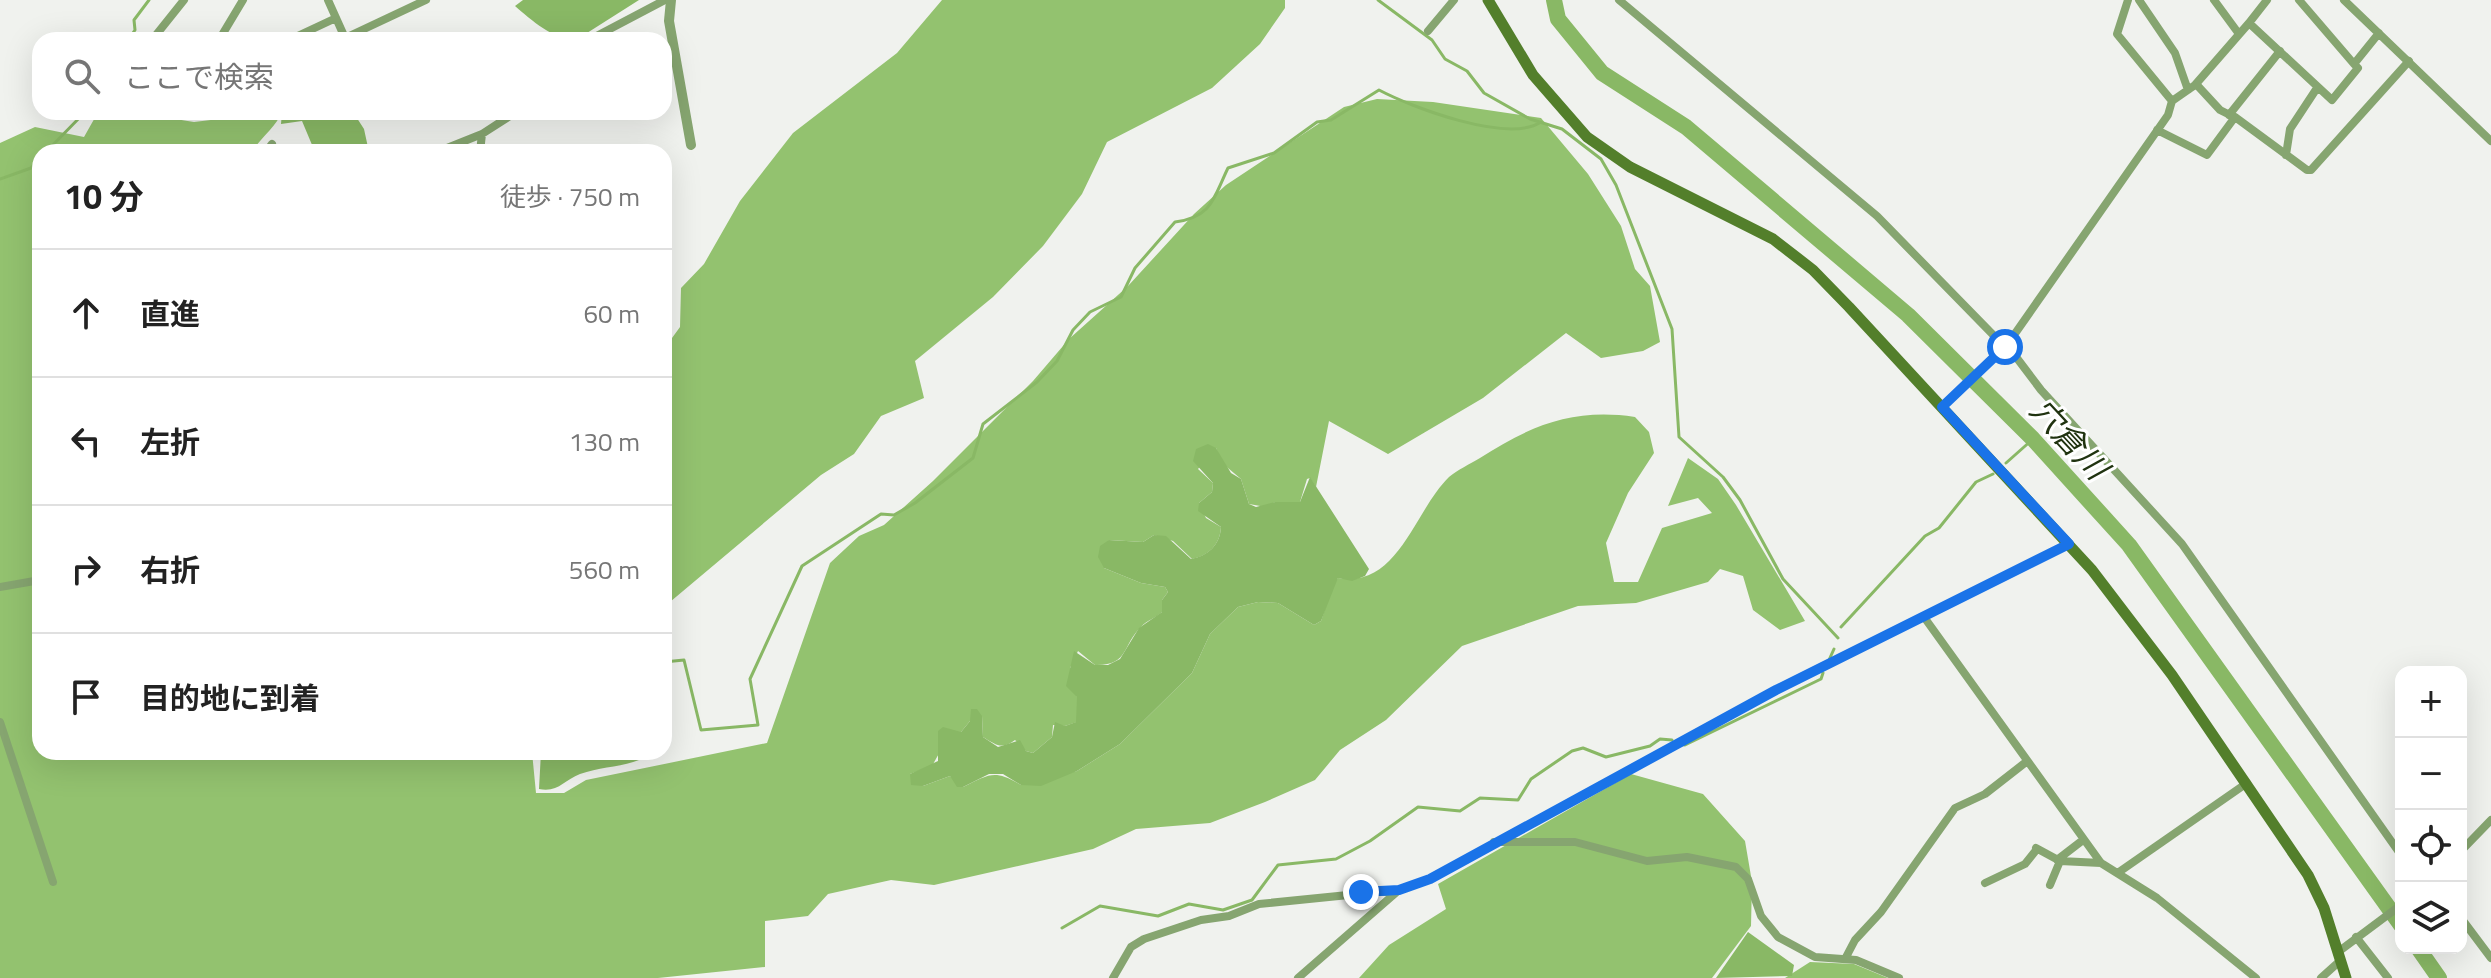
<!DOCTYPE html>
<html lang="ja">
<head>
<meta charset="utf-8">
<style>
  :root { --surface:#fff; --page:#f2f2f2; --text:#222; --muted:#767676; --line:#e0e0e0 }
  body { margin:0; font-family:"Titillium Web","Noto Sans JP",sans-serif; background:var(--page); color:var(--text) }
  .controls { position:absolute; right:24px; bottom:24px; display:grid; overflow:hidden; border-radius:16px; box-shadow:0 8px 32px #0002 }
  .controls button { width:72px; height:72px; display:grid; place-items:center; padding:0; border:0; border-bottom:2px solid var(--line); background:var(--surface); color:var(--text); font:40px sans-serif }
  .stop { position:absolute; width:24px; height:24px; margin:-18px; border:6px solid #1a73e8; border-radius:50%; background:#fff }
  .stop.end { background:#1a73e8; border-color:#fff; box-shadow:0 2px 8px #0008 }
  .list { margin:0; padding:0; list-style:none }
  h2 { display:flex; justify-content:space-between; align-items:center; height:104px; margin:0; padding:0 32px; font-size:34px }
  h2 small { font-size:26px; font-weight:400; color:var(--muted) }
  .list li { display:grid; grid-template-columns:52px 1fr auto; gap:24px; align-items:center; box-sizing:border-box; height:128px; padding:0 32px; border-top:2px solid var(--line) }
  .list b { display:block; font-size:30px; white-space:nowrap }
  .list em { font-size:26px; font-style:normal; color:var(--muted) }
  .icon { flex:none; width:44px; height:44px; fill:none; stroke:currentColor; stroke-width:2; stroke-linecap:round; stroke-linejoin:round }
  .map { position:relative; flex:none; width:2491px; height:978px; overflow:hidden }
  .search { position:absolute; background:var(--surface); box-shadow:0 8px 32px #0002; left:32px; top:32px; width:640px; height:88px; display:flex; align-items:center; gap:20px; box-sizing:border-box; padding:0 28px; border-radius:24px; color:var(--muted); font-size:30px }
  .panel { position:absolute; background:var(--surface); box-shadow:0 8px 32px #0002; left:32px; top:144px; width:640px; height:616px; border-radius:24px }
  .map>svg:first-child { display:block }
  .forest { fill:#93c26f }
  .water { fill:#89b865 }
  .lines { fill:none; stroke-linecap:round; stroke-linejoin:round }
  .stream { stroke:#89b865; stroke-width:3 }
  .river { stroke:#89b865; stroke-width:16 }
  .minor { stroke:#86a570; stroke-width:8 }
  .tertiary { stroke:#86a570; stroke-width:10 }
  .secondary { stroke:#537f2b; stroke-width:11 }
  .route { stroke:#1a73e8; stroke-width:10 }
  .labels { text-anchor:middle; stroke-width:6; stroke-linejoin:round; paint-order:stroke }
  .water-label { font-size:32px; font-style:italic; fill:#203310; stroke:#fff }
</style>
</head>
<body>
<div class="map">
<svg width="2491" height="978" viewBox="0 0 2491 978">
  <rect width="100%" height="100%" fill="#f0f2ee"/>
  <path class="forest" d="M942,0H1285V8L1260,44L1212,88L1107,142L1082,194L1043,246L993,297L915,361L924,398L881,416L854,454L821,475L664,607V349L680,327L681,288L704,264L740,201L793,133L897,53Z
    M1377,99L1433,102L1541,118L1588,174L1621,226L1635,269L1650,286L1660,342L1643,351L1601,358L1566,333L1483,398L1388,454L1329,421L1316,487L1310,478L1307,479L1300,502H1275L1266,507L1249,504L1241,479L1222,463L1216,448L1198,469L1213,483L1212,492L1199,503L1206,518L1221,527C1220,545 1208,556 1192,559L1173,541L1154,535L1143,542L1109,540L1104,568L1141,583L1165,587L1168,592L1162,600V612C1156,618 1147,620 1141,627C1122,645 1129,666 1095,665L1078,651L1070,668L1077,697V722L1065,726L1053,725L1052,737L1033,753L1026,751L1015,740C1002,750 996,745 983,737L982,716L970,721L961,732H951L932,766L910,774L923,786L950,776L963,787C990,774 994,769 1021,785L1077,771L1120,744L1192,673L1210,634L1238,607L1258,602L1278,603L1314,625L1321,621L1333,585L1338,578C1398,589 1414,511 1449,477C1457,470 1470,464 1480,458C1531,425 1574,408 1635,417L1649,432L1654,453L1628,493L1606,543L1614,582H1638L1662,528L1712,513L1698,498L1668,506L1688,458L1718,479L1736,505L1805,621L1780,630L1753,610L1743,576L1720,569L1708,582L1636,603L1578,606L1462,646L1386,720L1340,750L1315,780L1265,802L1210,823L1136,829L1093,849L934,885L891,880L828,894L808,916L765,921V967L658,978H0V143L35,127L84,137L97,114L103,112H131L194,122L219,119L233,112H282C276,127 261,137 252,152H40V370L37,375L40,399V752H532L536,793H564L586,780L767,743L830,563L859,536L884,525L933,481L1033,381L1069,339L1128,286L1194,214L1226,185L1344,107Z
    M1631,774L1703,794L1745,841L1752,882L1751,926L1712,978H1359L1389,945L1446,909L1438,884Z
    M1810,962L1854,964L1888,978H1785Z"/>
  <path class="water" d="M523,0H639L576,40C554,40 531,20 515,6Z
    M282,112H353L364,129L369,152H315L302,121L281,124Z
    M1208,444L1216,448L1231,473L1241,479L1249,504L1256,507L1275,502H1300L1310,477L1369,569L1365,576L1352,581L1338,578L1321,621L1314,625L1278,603L1258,602L1238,607L1210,634L1192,673L1120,744L1077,771L1041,786L1021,785L1003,774H989L963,787H957L950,776L923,786L911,785L910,774L938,761V731L943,727L961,732L970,721L971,709H977L982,716L983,737L998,747L1020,740L1026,751L1033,753L1052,737L1055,722L1065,726L1076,722L1077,697L1066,686L1074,651L1095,665H1108L1120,659L1139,628L1162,612V600L1168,592L1165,587L1141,583L1104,568L1098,557L1100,546L1109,540L1143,542L1154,535L1166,536L1191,559C1208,556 1220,545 1221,527L1198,511L1199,503L1212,492L1213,483L1193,461L1196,449Z
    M541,752H654C632,768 605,765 580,774C564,780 558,793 539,789Z
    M1748,932L1794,965L1792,976L1716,978Z"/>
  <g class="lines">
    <path class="stream" d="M1378,0L1432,40L1445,59L1467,71L1484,93L1530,119L1562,129L1601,159L1616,185L1672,329L1679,437L1723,477L1740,500L1783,579L1838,638
      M128,40L135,30L134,20L149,0
      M46,152L85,112
      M0,179L31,168L40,158
      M2006,463L2033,439
      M1841,627L1925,536L1939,528L1976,482L1993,474
      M1829,660L1834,649
      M664,662L684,660L701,730L758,725L750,679L802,566L881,514L894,515L915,503L973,458L983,424L1037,382L1057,361L1073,330L1090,312L1121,297L1135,268L1175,222C1212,217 1213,199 1228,168L1274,153L1317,122L1331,120L1379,90C1411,107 1508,144 1541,122
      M1680,744L1685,745L1821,679L1823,673
      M1062,928L1100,906L1158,916L1189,904L1223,910L1252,900L1278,865L1336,859L1370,841L1418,807L1460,811L1480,798L1518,800L1531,779L1572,751L1583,748L1606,757L1650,746L1660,739L1672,740"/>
    <path class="river" d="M1554,0L1558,19L1602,73L1686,127L1908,315L2033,439L2129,545L2401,925
      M2418,948L2439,978"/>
    <path class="minor" d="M328,0L345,38L426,0
      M1619,0L1877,216L2005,347
      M2128,0L2117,34L2172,101
      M2139,0L2175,53L2188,90
      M2214,0L2239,34
      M2299,0L2354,64
      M2344,0L2491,141
      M2249,23L2267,0
      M1428,31L1454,0
      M152,40L184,0
      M219,40L243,0
      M289,40L336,18
      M589,40L665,0
      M2196,84L2220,110L2234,117
      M2229,115L2280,51
      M2157,130L2207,155L2235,117L2307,170H2311L2409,61
      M266,152L272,144
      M437,152L482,134L516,112
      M480,152L482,134
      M2286,155L2290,129L2317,88
      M2007,345L2041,390L2182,544L2401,855
      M1942,407L2007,345L2168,115L2172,101L2195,85L2249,23L2332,100L2358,68L2354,64L2379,33
      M0,587L40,580
      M1924,617L2101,863L2157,898L2256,978
      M0,722L53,882
      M1494,842H1575L1647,861L1687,857L1736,867L1748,879L1761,916L1778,937L1815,957L1856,960L1899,978
      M2036,848L2060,861L2101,863
      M2461,851L2491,820
      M2057,860L2083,840
      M2119,872L2247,783
      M1985,883L2025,864L2037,849
      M2050,885L2060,861
      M2461,918L2491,958
      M2356,937L2388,978
      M2338,952L2401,905
      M1845,959L1855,940L1881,912L1955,808L1985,794L2026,762
      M1113,978L1131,947L1144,939L1201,920L1229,916L1259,904L1398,890
      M1298,978L1399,890L1430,879L1776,690L2069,544
      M2321,978L2341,960"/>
    <path class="tertiary" d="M671,0L669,21L691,145"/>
    <path class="secondary" d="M1488,0L1533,75L1587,137L1630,167L1773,239L1813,270L1849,307L2092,570L2172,675L2308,875L2324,908L2346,978"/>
  </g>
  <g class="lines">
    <path class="route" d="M1361,892L1399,890L1430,879L1776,690L2069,544L1942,407L2005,347"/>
  </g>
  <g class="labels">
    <g class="water-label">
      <text transform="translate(2069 439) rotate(47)" y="11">穴倉川</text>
    </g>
  </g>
</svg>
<div class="controls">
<button>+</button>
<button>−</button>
<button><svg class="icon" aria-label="locate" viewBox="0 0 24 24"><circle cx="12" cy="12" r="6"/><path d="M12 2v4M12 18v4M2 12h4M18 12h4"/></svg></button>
<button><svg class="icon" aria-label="layers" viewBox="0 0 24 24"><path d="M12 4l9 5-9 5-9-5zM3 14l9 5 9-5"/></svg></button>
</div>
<div class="stop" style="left:2005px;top:347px"></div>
<div class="stop end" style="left:1361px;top:892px"></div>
<div class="search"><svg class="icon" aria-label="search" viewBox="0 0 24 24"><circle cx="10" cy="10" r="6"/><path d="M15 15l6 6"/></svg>ここで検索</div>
<section class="panel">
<h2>10 分<small>徒歩 · 750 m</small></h2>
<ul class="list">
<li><svg class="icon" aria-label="ahead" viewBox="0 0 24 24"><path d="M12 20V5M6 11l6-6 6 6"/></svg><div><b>直進</b></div><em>60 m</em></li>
<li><svg class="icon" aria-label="left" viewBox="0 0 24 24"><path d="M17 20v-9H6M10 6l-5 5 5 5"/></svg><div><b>左折</b></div><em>130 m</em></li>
<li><svg class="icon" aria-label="right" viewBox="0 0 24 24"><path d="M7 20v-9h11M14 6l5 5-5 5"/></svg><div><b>右折</b></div><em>560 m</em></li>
<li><svg class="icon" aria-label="arrive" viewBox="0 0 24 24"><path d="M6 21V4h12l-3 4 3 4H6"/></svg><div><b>目的地に到着</b></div></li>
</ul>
</section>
</div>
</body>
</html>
